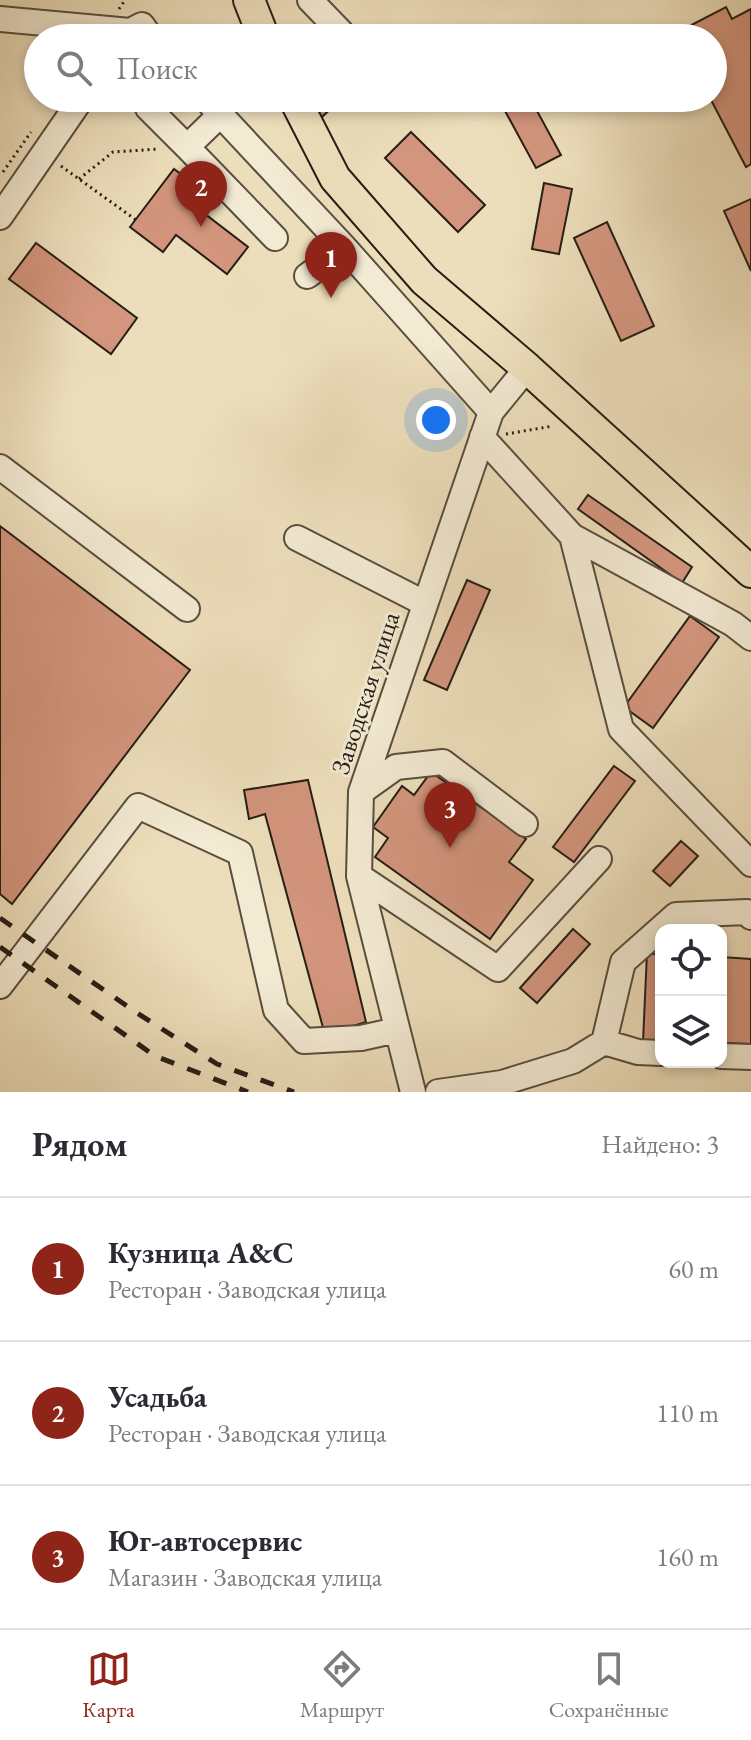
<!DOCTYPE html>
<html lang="ru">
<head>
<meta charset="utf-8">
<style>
  :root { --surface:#fff; --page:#f2f2f3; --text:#2b2b33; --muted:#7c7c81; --line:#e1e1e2; --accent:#8f2418 }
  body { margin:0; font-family:"EB Garamond",serif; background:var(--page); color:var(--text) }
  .controls { position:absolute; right:24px; bottom:24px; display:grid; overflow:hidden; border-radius:16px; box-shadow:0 4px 12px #0003 }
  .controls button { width:72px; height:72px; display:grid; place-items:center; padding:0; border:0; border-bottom:2px solid var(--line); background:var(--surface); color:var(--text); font:40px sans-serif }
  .you { position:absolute; left:436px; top:420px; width:28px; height:28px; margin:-20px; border:6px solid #fff; border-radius:50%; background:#1a73e8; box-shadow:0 0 0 12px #1a73e833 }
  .badge { display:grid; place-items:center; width:52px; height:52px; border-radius:50%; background:var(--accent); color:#fff; font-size:26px; font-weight:700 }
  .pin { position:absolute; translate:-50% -66px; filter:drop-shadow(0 2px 4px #0008) }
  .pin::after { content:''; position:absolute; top:42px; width:28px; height:24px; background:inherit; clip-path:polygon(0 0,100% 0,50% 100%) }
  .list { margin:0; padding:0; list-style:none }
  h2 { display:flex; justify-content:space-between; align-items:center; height:104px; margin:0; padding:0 32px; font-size:34px }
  h2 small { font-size:26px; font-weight:400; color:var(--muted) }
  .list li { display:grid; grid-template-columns:52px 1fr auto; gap:24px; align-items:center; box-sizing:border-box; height:144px; padding:0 32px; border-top:2px solid var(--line) }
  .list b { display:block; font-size:30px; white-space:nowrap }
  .list p { margin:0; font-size:26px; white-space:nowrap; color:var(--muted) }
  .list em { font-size:26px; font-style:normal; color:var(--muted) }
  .icon { flex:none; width:44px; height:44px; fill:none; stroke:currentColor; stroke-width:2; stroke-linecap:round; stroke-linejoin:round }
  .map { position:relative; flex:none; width:751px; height:1092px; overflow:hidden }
  .search { position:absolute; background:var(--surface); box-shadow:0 4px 12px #0003; left:24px; right:24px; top:24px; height:88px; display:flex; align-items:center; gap:20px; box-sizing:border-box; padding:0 28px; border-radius:44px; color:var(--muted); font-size:30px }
  .sheet { height:536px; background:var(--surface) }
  nav { display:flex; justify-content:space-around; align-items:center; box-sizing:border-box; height:112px; border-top:2px solid var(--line); background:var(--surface); font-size:22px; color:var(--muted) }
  nav a { display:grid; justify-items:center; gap:4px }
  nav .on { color:var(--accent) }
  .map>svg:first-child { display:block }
  .building { fill:#d3957d; stroke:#261e15; stroke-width:2 }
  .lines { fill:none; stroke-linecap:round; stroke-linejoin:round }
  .minor-casing { stroke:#584e3e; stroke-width:28 }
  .major-casing { stroke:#261e15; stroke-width:34 }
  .path { stroke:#261e15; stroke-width:3; stroke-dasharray:2 4; stroke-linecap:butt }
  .minor { stroke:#f3ead3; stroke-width:24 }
  .major { stroke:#eddebb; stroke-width:30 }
  .rail { stroke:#261e15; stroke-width:5; stroke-dasharray:14 14; stroke-linecap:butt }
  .labels { text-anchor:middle; stroke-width:6; stroke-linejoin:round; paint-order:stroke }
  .street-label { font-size:26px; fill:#261e15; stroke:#f3ead3 }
</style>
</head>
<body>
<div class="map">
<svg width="751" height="1092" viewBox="0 0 751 1092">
  <rect width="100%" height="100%" fill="#eddebb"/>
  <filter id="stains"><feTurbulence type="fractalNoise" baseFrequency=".0025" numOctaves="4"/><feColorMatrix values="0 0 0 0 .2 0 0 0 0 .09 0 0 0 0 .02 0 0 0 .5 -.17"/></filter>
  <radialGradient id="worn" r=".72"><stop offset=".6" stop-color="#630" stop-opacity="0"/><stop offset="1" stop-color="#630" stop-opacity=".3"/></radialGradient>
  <path class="building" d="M726,7L732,19L751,9V164L746,167L710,98H713V38H679L676,33Z
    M302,98H342L321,118Z
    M498,98H530L561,155L536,168Z
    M411,132L485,205L458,232L385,158Z
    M174,169L207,193L196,207L248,247L227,274L176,235L163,252L130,227Z
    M544,183L572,189L559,254L532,249Z
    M751,199V271L724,211Z
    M607,222L654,326L621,341L574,238Z
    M36,243L137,318L111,354L9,279Z
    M588,495L692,567L682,583L578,509Z
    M0,526L190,670L12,904L0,894Z
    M467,580L490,590L447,690L424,680Z
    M690,616L719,637L653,728L624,707Z
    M614,766L635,781L574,862L553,847Z
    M431,772L526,839L509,862L533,880L490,939L375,857L388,838L373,827L402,786L414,795Z
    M308,780L366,1022L325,1035L265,814L249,819L244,790Z
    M681,841L698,856L670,886L653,871Z
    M573,929L590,944L537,1003L520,988Z
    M647,953L661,955V1042H643Z
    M721,957L751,959V1044L721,1043Z"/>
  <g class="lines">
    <defs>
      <path id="minor" d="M310,0L341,32
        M0,19L130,31L142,25L151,38
        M205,98L345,248L491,412
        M148,108L187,147L221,114
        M187,147L275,238
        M0,217L82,98
        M307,276L345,248
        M482,437L572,536L733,624L751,638
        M0,467L187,609
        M572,536L621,729L751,864
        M297,538L424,603
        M361,792L396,767L443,762L525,824
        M359,876L498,969L599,859
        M0,986L138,806L240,853L276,1010L304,1041L361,1038L397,1030
        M604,1042L623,962L676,915L747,912L751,917
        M721,1056L751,1057
        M413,1092L359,876L361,792L491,412L527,368
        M438,1092L502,1083L573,1061L604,1042L638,1052L661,1053"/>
      <path id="major" d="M249,0L264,38
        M294,98L335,178L424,280L527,368L751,572"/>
    </defs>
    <use href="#minor" class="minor-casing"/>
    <use href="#major" class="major-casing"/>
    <path class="path" d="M119,9L125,0
      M61,166L136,220
      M3,172L31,132
      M79,179L113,152L159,149
      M506,434L553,426"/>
    <use href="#minor" class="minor"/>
    <use href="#major" class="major"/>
    <path class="rail" d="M0,918L137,1013L217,1064L294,1092
      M0,947L155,1056L248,1092"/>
  </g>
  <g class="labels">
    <g class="street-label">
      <text transform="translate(365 693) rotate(-72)" y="9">Заводская улица</text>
    </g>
  </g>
  <rect width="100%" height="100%" filter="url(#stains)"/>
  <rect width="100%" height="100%" fill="url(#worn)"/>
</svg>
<div class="controls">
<button><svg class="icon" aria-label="locate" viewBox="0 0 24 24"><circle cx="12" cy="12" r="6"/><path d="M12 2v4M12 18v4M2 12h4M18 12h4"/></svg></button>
<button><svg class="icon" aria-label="layers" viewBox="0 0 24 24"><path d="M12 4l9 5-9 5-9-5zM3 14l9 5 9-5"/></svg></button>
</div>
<div class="you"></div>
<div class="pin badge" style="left:331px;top:298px">1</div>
<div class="pin badge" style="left:201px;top:227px">2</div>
<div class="pin badge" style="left:450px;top:848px">3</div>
<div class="search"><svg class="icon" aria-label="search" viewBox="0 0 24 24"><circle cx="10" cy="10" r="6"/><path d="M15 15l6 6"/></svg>Поиск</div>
</div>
<section class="sheet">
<h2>Рядом<small>Найдено: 3</small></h2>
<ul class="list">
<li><span class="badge">1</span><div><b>Кузница А&amp;С</b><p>Ресторан · Заводская улица</p></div><em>60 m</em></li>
<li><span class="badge">2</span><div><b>Усадьба</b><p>Ресторан · Заводская улица</p></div><em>110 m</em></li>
<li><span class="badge">3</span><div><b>Юг-автосервис</b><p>Магазин · Заводская улица</p></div><em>160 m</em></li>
</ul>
</section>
<nav>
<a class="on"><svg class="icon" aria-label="map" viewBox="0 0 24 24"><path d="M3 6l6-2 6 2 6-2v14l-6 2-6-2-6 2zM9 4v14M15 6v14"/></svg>Карта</a>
<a><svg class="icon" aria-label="directions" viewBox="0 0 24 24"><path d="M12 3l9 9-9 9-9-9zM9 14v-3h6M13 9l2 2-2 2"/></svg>Маршрут</a>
<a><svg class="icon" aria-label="saved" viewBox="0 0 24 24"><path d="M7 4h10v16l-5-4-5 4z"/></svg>Сохранённые</a>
</nav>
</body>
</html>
